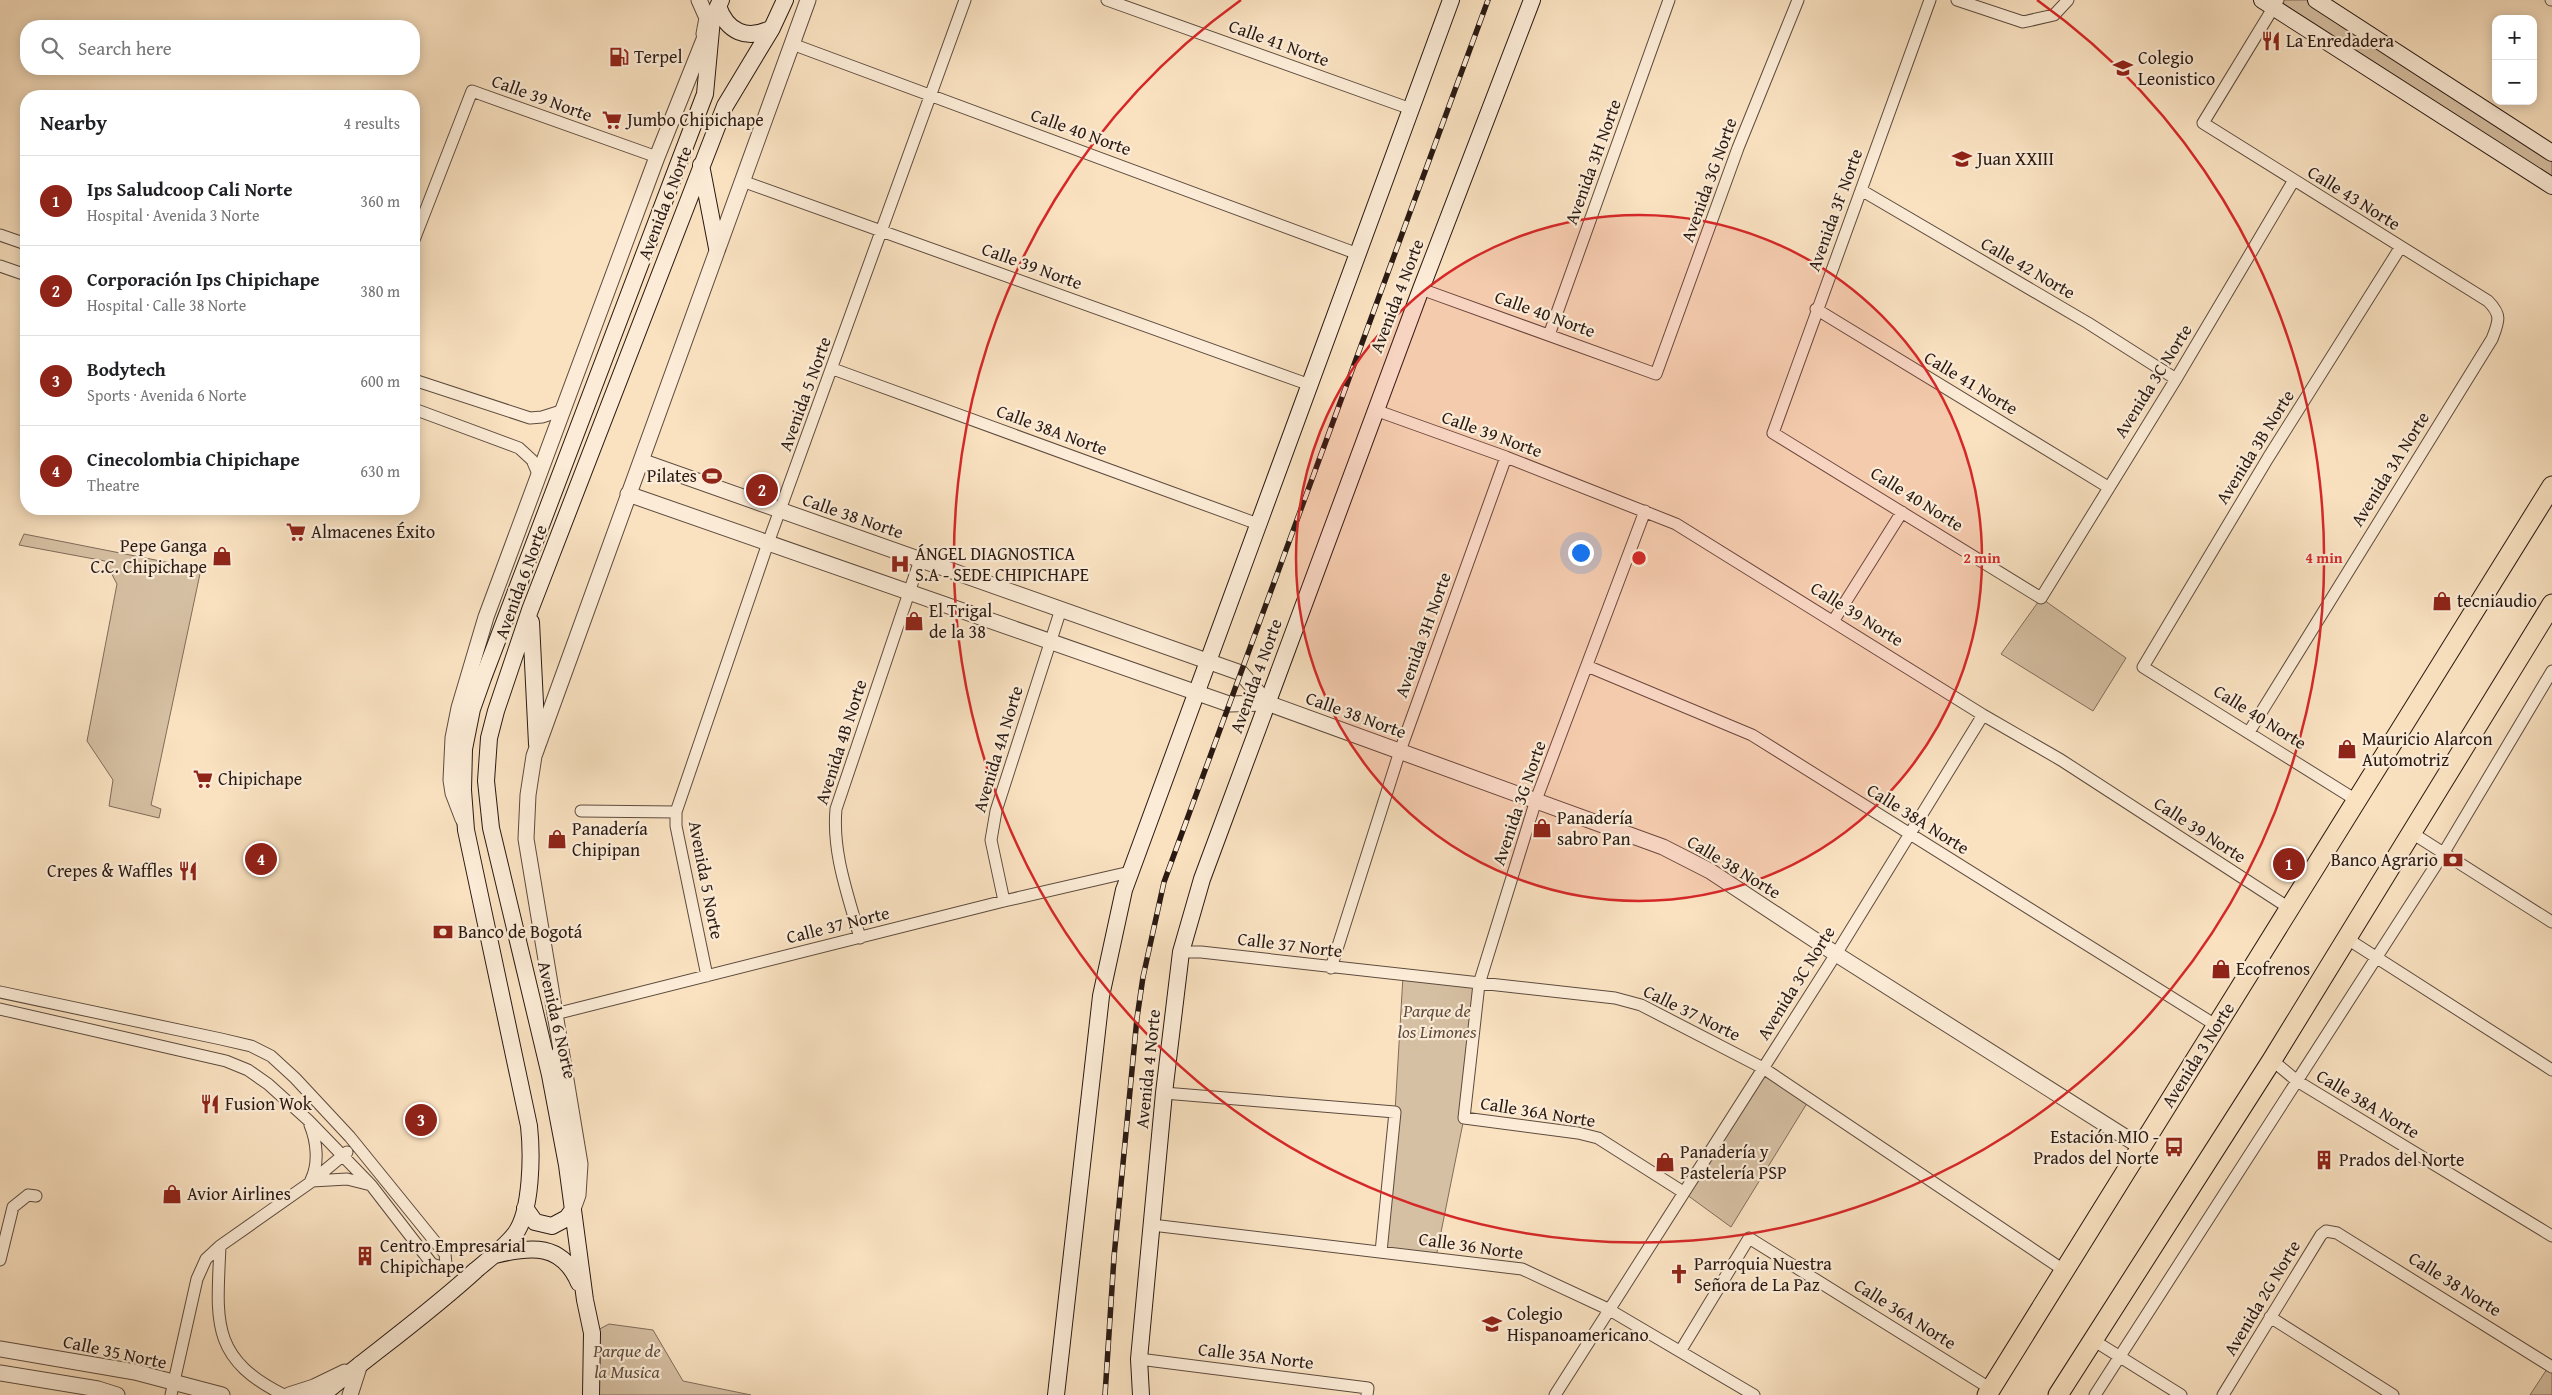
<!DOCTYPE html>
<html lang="en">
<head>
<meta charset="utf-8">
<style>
  :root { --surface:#fff; --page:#f6f6f6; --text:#202124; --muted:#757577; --line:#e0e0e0; --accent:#8f2418 }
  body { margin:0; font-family:"Gentium Book Plus",serif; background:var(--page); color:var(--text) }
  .controls { position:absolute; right:15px; top:15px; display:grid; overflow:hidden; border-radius:10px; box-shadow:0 2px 12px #0003 }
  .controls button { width:45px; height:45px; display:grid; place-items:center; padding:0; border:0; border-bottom:1px solid var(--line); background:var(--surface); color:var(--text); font:25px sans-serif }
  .you { position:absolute; left:1580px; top:552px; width:18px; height:18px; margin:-12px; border:4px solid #fff; border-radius:50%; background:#1a73e8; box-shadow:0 0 0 8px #1a73e833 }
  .badge { display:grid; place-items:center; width:32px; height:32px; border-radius:50%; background:var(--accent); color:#fff; font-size:16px; font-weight:700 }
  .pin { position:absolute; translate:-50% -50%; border:2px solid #fff; box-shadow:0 1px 5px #0006 }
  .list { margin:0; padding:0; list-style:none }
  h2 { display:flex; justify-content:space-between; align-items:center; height:65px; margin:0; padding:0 20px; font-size:21px }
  h2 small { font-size:16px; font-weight:400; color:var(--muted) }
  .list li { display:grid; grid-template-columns:32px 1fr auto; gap:15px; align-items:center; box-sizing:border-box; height:90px; padding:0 20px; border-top:1px solid var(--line) }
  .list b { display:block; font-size:19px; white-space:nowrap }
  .list p { margin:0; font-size:16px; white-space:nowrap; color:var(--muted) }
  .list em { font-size:16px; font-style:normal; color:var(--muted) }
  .icon { flex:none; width:28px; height:28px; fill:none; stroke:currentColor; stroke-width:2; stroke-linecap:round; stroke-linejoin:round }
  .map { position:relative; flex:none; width:2552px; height:1395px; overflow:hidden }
  .search { position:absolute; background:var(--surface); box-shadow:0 2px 12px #0003; left:20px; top:20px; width:400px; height:55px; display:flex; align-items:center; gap:12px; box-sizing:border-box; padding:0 18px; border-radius:20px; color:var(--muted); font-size:19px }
  .panel { position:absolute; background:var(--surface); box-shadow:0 2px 12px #0003; left:20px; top:90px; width:400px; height:425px; border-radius:20px }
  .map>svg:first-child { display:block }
  .green { fill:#d6c0a3; stroke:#806c5b }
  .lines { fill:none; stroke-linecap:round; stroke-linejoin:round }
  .minor-casing { stroke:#5d4b3e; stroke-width:13 }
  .tertiary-casing { stroke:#5d4b3e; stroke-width:17 }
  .secondary-casing { stroke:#291913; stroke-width:18 }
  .primary-casing { stroke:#291913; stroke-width:21 }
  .minor { stroke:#fcecd7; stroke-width:11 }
  .tertiary { stroke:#fcecd7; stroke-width:15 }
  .secondary { stroke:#fcecd7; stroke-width:16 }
  .primary { stroke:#fae2c1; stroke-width:19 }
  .rail-casing { stroke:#291913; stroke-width:5.5 }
  .rail { stroke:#fcecd7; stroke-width:4; stroke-dasharray:11; stroke-linecap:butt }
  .ring { fill:none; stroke:#d62828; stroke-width:2.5 }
  .labels { text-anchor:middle; stroke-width:4.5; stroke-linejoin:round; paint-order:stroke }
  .poi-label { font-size:18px; fill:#291913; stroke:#fcecd7; text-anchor:start }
  .street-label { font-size:18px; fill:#291913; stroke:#fcecd7 }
  .park-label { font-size:18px; font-style:italic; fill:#5d4b3e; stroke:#fcecd7 }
  .centre { fill:#d62828; stroke:#fcecd7; stroke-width:2.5 }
  .ring-label { font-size:15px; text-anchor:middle; font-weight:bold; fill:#d62828; stroke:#fcecd7; stroke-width:4.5; stroke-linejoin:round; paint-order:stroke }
</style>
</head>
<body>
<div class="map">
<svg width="2552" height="1395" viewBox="0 0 2552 1395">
  <rect width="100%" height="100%" fill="#fae2c1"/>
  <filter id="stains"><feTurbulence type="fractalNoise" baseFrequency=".004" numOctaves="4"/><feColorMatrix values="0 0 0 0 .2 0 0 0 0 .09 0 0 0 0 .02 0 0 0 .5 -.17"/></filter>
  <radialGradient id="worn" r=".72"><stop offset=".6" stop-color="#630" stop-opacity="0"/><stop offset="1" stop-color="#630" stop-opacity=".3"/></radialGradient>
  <path class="green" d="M2262,0H2316L2552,153V186Z
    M24,534L201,569L151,805L161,809L159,818L109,806L113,780L87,741L117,584L105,561L19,545Z
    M2041,598L2126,658L2093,711L2001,654Z
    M1403,976L1479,984L1464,1118L1436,1257L1381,1252L1395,1112Z
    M1763,1068L1809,1100L1731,1227L1683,1192Z
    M609,1324L653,1330L683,1381L751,1395H591L592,1333Z
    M2549,1366L2552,1367V1395H2530Z"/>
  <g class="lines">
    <defs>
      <path id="minor" d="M1107,0L1411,109
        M1930,0L1773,433L2041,598L2176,379L2294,180
        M1957,0L2023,22L2054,15L2068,0
        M2551,0H2552
        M792,44L1358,254
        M742,181L1310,385
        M1861,190L2088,323L2176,379
        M0,235L26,244
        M414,240L472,91L657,157
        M0,266L26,275
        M1421,289L1656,374L1738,148L1798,0
        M1816,309L2108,487
        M1549,335L1669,0
        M833,369L1258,524
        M414,380L530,418L542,417L564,410
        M414,409L519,448L532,460L539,476
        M1375,410L1506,457L1676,524L1983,715L2061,760L2289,908
        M1645,511L1536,800L1479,984L1464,1118L1578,1133L1598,1138L1683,1192
        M1834,620L1902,512
        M1587,666L1752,735L2217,1026
        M2249,732L2492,339C2499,321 2502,315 2488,301L2203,123L2278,0
        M2356,800L2143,667L2268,458L2400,248
        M581,811L676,812
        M2412,833L2552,922
        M1004,901L991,840L996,811L1061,609
        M860,938C848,895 832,853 836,809L920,560
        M2346,938L2552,1070
        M1181,952H1201L1615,998L1641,1005L1763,1068L2065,1271
        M1331,968L1400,751L1506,457
        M707,976L676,826V812L768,543L965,0
        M0,992L221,1039L251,1046L271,1056L295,1078L350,1137L445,1254L446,1264L441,1267L432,1264L371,1185L308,1120L268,1084L248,1070L226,1061L0,1009
        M555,1014L1004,901L1130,872
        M2272,1060L2297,1081L2552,1236
        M1164,1093L1395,1112L1381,1252
        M310,1125C317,1142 319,1164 311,1180
        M312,1181L347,1179L371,1185
        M1152,1225L1522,1269L1608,1309L1754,1395
        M220,1246C217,1320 209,1358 284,1395
        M0,1260L13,1207L28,1195L36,1196
        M2270,1317L2393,1395
        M2093,1340L2181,1395
        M1681,1350L1749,1238L1991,1389
        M1139,1359L1368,1388L1367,1395
        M171,1395L197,1279L206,1259L220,1246L311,1182L347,1152
        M1555,1395L1836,954L1983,715
        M2095,1395L2443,854L2552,671
        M2223,1395L2321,1235L2326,1231L2337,1233L2552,1367"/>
      <path id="tertiary" d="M699,0L707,18L704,34
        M641,461L1241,673L1267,703
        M628,494L1229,704L1267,703L1663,847L1710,871L1836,954L2141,1147
        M463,819L453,793L451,780L453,738L459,708L486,617L657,157L709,27
        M573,1209L578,1195L580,1164L526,839L528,795L534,756L808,0
        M0,1349L135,1372L222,1395
        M0,1373L98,1389L117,1395
        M289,1395L314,1387L345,1372
        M350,1395L360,1364"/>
      <path id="secondary" d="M2262,0L2552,186
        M2316,0L2552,153
        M718,6C727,32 747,41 772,28
        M701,165L717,248
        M531,622L537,744
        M550,1075L560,1053
        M525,1208L535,1222L552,1226L567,1218L572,1211
        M495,1255C531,1246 562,1243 579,1283
        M322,1395C373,1353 427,1315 476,1270C489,1259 505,1247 515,1234C532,1211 532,1153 529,1126L466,830L463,790L464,749L472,709L483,678L705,94L712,19L721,0
        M591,1395L592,1333L585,1300L567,1165L550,1075L491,828L486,781L489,738L496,711L530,610L725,106L772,28L785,0
        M1056,1395L1101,996L1124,890L1451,0
        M1141,1395L1139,1359L1164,1093L1181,952L1202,879L1421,289L1532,0"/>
      <path id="primary" d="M1987,1395L2552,486
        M2058,1395L2272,1060L2552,604"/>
    </defs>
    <use href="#minor" class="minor-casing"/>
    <use href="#tertiary" class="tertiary-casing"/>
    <use href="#secondary" class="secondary-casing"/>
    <use href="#primary" class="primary-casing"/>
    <use href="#minor" class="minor"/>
    <use href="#tertiary" class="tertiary"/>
    <use href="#secondary" class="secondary"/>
    <use href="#primary" class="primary"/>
    <defs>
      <path id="rail" d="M1105,1395L1114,1257L1137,1018L1143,977L1164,882L1488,0"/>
    </defs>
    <use href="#rail" class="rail-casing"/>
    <use href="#rail" class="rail"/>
  </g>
  <circle cx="1639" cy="558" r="343" fill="#d62828" fill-opacity=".12"/>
  <g class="ring">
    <circle cx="1639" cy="558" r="343"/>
    <path d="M2037 0A685 685 0 1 1 1241 0"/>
  </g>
  <defs>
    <symbol id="restaurant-bare" viewBox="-9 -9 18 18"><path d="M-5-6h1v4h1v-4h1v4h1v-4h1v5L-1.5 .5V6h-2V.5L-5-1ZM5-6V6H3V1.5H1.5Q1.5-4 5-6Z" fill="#8f2418" stroke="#fcecd7" stroke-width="2.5" paint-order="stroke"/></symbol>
    <symbol id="fuel-bare" viewBox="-9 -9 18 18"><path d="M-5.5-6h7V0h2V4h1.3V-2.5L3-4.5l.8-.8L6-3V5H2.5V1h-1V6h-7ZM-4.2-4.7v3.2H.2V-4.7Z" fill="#8f2418" stroke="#fcecd7" stroke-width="2.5" paint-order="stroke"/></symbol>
    <symbol id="school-bare" viewBox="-9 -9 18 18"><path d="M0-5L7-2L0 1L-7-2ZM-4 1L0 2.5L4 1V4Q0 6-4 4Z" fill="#8f2418" stroke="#fcecd7" stroke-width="2.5" paint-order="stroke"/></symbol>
    <symbol id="supermarket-bare" viewBox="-9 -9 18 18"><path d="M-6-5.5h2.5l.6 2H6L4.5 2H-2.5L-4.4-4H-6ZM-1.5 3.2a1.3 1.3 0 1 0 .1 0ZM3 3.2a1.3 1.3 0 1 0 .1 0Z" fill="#8f2418" stroke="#fcecd7" stroke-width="2.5" paint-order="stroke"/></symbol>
    <symbol id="stadium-bare" viewBox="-9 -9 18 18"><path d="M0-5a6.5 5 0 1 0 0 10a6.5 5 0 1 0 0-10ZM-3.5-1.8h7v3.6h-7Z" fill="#8f2418" stroke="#fcecd7" stroke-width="2.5" paint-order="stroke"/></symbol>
    <symbol id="shop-bare" viewBox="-9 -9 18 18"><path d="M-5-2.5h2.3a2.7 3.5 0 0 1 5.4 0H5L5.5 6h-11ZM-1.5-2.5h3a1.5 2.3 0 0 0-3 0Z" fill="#8f2418" stroke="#fcecd7" stroke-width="2.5" paint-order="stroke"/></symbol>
    <symbol id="hospital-bare" viewBox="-9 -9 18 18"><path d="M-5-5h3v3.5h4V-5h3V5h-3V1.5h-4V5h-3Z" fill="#8f2418" stroke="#fcecd7" stroke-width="2.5" paint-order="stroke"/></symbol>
    <symbol id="bank-bare" viewBox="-9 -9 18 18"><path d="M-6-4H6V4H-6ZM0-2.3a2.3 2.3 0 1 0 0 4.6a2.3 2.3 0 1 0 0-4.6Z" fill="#8f2418" stroke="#fcecd7" stroke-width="2.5" paint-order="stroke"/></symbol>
    <symbol id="bus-bare" viewBox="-9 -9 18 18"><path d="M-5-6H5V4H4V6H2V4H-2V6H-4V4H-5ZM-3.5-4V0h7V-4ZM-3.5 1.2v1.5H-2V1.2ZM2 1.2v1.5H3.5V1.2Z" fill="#8f2418" stroke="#fcecd7" stroke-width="2.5" paint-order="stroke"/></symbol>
    <symbol id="building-bare" viewBox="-9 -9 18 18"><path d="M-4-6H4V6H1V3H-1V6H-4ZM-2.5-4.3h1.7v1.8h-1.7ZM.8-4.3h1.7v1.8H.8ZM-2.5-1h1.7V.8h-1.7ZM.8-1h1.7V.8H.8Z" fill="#8f2418" stroke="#fcecd7" stroke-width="2.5" paint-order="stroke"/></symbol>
    <symbol id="church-bare" viewBox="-9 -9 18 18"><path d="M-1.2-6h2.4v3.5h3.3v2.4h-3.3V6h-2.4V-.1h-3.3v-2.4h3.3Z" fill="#8f2418" stroke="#fcecd7" stroke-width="2.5" paint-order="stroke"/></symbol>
    <symbol id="university-bare" viewBox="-9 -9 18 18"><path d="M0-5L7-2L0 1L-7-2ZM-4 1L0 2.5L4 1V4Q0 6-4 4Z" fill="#8f2418" stroke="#fcecd7" stroke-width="2.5" paint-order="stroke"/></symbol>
  </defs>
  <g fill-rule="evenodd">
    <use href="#restaurant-bare" x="2257" y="27" width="28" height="28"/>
    <use href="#fuel-bare" x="605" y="43" width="28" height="28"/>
    <use href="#school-bare" x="2109" y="54" width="28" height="28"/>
    <use href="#supermarket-bare" x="598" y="106" width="28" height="28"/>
    <use href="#school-bare" x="1948" y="145" width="28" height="28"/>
    <use href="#stadium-bare" x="698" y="462" width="28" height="28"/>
    <use href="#supermarket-bare" x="282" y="518" width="28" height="28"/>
    <use href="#shop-bare" x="208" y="542" width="28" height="28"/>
    <use href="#hospital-bare" x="886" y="550" width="28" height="28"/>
    <use href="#shop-bare" x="2428" y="587" width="28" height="28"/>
    <use href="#shop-bare" x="900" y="607" width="28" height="28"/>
    <use href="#shop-bare" x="2333" y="735" width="28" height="28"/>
    <use href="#supermarket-bare" x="189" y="765" width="28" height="28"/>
    <use href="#shop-bare" x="1528" y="814" width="28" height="28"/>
    <use href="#shop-bare" x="543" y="825" width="28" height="28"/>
    <use href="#bank-bare" x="2439" y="846" width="28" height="28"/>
    <use href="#restaurant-bare" x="174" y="857" width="28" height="28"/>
    <use href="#bank-bare" x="429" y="918" width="28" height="28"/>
    <use href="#shop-bare" x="2207" y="955" width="28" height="28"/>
    <use href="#restaurant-bare" x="196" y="1090" width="28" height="28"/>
    <use href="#bus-bare" x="2160" y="1133" width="28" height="28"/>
    <use href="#building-bare" x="2310" y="1146" width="28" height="28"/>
    <use href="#shop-bare" x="1651" y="1148" width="28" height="28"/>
    <use href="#shop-bare" x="158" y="1180" width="28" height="28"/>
    <use href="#building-bare" x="351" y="1242" width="28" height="28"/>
    <use href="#church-bare" x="1665" y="1260" width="28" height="28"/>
    <use href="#university-bare" x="1478" y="1310" width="28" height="28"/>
  </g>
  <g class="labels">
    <g class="poi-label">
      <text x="2286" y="47">La Enredadera</text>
      <text x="634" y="63">Terpel</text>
      <text x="2138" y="64">Colegio<tspan x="2138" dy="21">Leonistico</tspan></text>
      <text x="627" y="126">Jumbo Chipichape</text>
      <text x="1977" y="165">Juan XXIII</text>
      <text x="697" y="482" text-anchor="end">Pilates</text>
      <text x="311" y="538">Almacenes Éxito</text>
      <text x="207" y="552" text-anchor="end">Pepe Ganga<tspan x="207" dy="21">C.C. Chipichape</tspan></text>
      <text x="915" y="560">ÁNGEL DIAGNOSTICA<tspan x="915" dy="21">S.A - SEDE CHIPICHAPE</tspan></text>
      <text x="2457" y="607">tecniaudio</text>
      <text x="929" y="617">El Trigal<tspan x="929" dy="21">de la 38</tspan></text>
      <text x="2362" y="745">Mauricio Alarcon<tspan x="2362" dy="21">Automotriz</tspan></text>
      <text x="218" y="785">Chipichape</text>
      <text x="1557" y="824">Panadería<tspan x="1557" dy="21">sabro Pan</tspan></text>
      <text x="572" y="835">Panadería<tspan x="572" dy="21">Chipipan</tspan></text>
      <text x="2438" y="866" text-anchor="end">Banco Agrario</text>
      <text x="173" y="877" text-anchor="end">Crepes &amp; Waffles</text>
      <text x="458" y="938">Banco de Bogotá</text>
      <text x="2236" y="975">Ecofrenos</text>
      <text x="225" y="1110">Fusion Wok</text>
      <text x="2159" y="1143" text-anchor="end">Estación MIO -<tspan x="2159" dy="21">Prados del Norte</tspan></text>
      <text x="1680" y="1158">Panadería y<tspan x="1680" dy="21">Pastelería PSP</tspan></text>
      <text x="2339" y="1166">Prados del Norte</text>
      <text x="187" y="1200">Avior Airlines</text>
      <text x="380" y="1252">Centro Empresarial<tspan x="380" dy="21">Chipichape</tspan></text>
      <text x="1694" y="1270">Parroquia Nuestra<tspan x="1694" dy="21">Señora de La Paz</tspan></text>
      <text x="1507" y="1320">Colegio<tspan x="1507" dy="21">Hispanoamericano</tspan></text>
    </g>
    <g class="street-label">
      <text transform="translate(1279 43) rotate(20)" y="6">Calle 41 Norte</text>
      <text transform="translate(542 98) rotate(20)" y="6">Calle 39 Norte</text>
      <text transform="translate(1081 132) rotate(20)" y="6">Calle 40 Norte</text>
      <text transform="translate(1593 162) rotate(-70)" y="6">Avenida 3H Norte</text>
      <text transform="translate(1709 180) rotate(-70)" y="6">Avenida 3G Norte</text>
      <text transform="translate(2354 198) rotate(32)" y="6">Calle 43 Norte</text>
      <text transform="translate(665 203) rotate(-69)" y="6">Avenida 6 Norte</text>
      <text transform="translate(1835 210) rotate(-70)" y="6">Avenida 3F Norte</text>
      <text transform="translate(1032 266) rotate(20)" y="6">Calle 39 Norte</text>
      <text transform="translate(2028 268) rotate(30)" y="6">Calle 42 Norte</text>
      <text transform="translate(1397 296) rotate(-69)" y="6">Avenida 4 Norte</text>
      <text transform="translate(1545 314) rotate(20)" y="6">Calle 40 Norte</text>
      <text transform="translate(2153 381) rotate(-58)" y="6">Avenida 3C Norte</text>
      <text transform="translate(1971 383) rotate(31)" y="6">Calle 41 Norte</text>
      <text transform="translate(805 394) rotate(-70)" y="6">Avenida 5 Norte</text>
      <text transform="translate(1052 430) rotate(20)" y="6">Calle 38A Norte</text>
      <text transform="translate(1492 434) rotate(20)" y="6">Calle 39 Norte</text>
      <text transform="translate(2255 447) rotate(-58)" y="6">Avenida 3B Norte</text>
      <text transform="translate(2390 469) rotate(-58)" y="6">Avenida 3A Norte</text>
      <text transform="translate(1917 499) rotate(32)" y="6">Calle 40 Norte</text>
      <text transform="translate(853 516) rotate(19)" y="6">Calle 38 Norte</text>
      <text transform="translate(521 582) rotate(-70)" y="6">Avenida 6 Norte</text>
      <text transform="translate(1857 614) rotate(32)" y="6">Calle 39 Norte</text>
      <text transform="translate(1423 635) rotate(-70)" y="6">Avenida 3H Norte</text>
      <text transform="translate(1256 676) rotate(-70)" y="6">Avenida 4 Norte</text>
      <text transform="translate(1356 715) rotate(20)" y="6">Calle 38 Norte</text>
      <text transform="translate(2260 717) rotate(32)" y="6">Calle 40 Norte</text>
      <text transform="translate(841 742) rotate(-72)" y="6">Avenida 4B Norte</text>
      <text transform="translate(998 749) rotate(-73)" y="6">Avenida 4A Norte</text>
      <text transform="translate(1519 803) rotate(-71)" y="6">Avenida 3G Norte</text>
      <text transform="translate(1918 819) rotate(32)" y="6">Calle 38A Norte</text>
      <text transform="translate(2200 830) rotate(33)" y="6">Calle 39 Norte</text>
      <text transform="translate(1734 867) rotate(31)" y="6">Calle 38 Norte</text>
      <text transform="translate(706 880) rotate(79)" y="6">Avenida 5 Norte</text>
      <text transform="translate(838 925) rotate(-14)" y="6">Calle 37 Norte</text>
      <text transform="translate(1290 945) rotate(7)" y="6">Calle 37 Norte</text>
      <text transform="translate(1796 983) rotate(-58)" y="6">Avenida 3C Norte</text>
      <text transform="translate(1692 1013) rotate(26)" y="6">Calle 37 Norte</text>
      <text transform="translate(557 1020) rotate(77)" y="6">Avenida 6 Norte</text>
      <text transform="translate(2198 1055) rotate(-58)" y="6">Avenida 3 Norte</text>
      <text transform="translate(1148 1069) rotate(-84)" y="6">Avenida 4 Norte</text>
      <text transform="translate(2368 1104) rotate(31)" y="6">Calle 38A Norte</text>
      <text transform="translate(1538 1112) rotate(9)" y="6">Calle 36A Norte</text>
      <text transform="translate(1471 1246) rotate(8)" y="6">Calle 36 Norte</text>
      <text transform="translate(2455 1284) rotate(32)" y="6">Calle 38 Norte</text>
      <text transform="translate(2262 1298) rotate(-59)" y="6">Avenida 2G Norte</text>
      <text transform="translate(1905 1314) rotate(32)" y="6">Calle 36A Norte</text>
      <text transform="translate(115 1352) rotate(12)" y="6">Calle 35 Norte</text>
      <text transform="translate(1256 1356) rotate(7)" y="6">Calle 35A Norte</text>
    </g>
    <g class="park-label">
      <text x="1437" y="1017">Parque de<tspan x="1437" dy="21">los Limones</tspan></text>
      <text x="627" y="1357">Parque de<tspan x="627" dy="21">la Musica</tspan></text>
    </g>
  </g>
  <circle cx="1639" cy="558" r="8" class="centre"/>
  <g class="ring-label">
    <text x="1982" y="563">2 min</text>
    <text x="2324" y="563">4 min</text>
  </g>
  <rect width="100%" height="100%" filter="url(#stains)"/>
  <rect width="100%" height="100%" fill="url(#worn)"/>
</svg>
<div class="controls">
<button>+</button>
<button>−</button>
</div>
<div class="you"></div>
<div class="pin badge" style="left:2289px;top:864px">1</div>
<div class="pin badge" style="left:762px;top:490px">2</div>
<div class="pin badge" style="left:421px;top:1120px">3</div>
<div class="pin badge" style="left:261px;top:859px">4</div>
<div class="search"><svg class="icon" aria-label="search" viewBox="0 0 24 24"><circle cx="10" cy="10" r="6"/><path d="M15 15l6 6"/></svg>Search here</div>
<section class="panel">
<h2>Nearby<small>4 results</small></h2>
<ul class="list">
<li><span class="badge">1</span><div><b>Ips Saludcoop Cali Norte</b><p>Hospital · Avenida 3 Norte</p></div><em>360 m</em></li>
<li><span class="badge">2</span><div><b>Corporación Ips Chipichape</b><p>Hospital · Calle 38 Norte</p></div><em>380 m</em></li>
<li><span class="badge">3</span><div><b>Bodytech</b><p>Sports · Avenida 6 Norte</p></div><em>600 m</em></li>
<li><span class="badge">4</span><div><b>Cinecolombia Chipichape</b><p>Theatre</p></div><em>630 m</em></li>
</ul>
</section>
</div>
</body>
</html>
